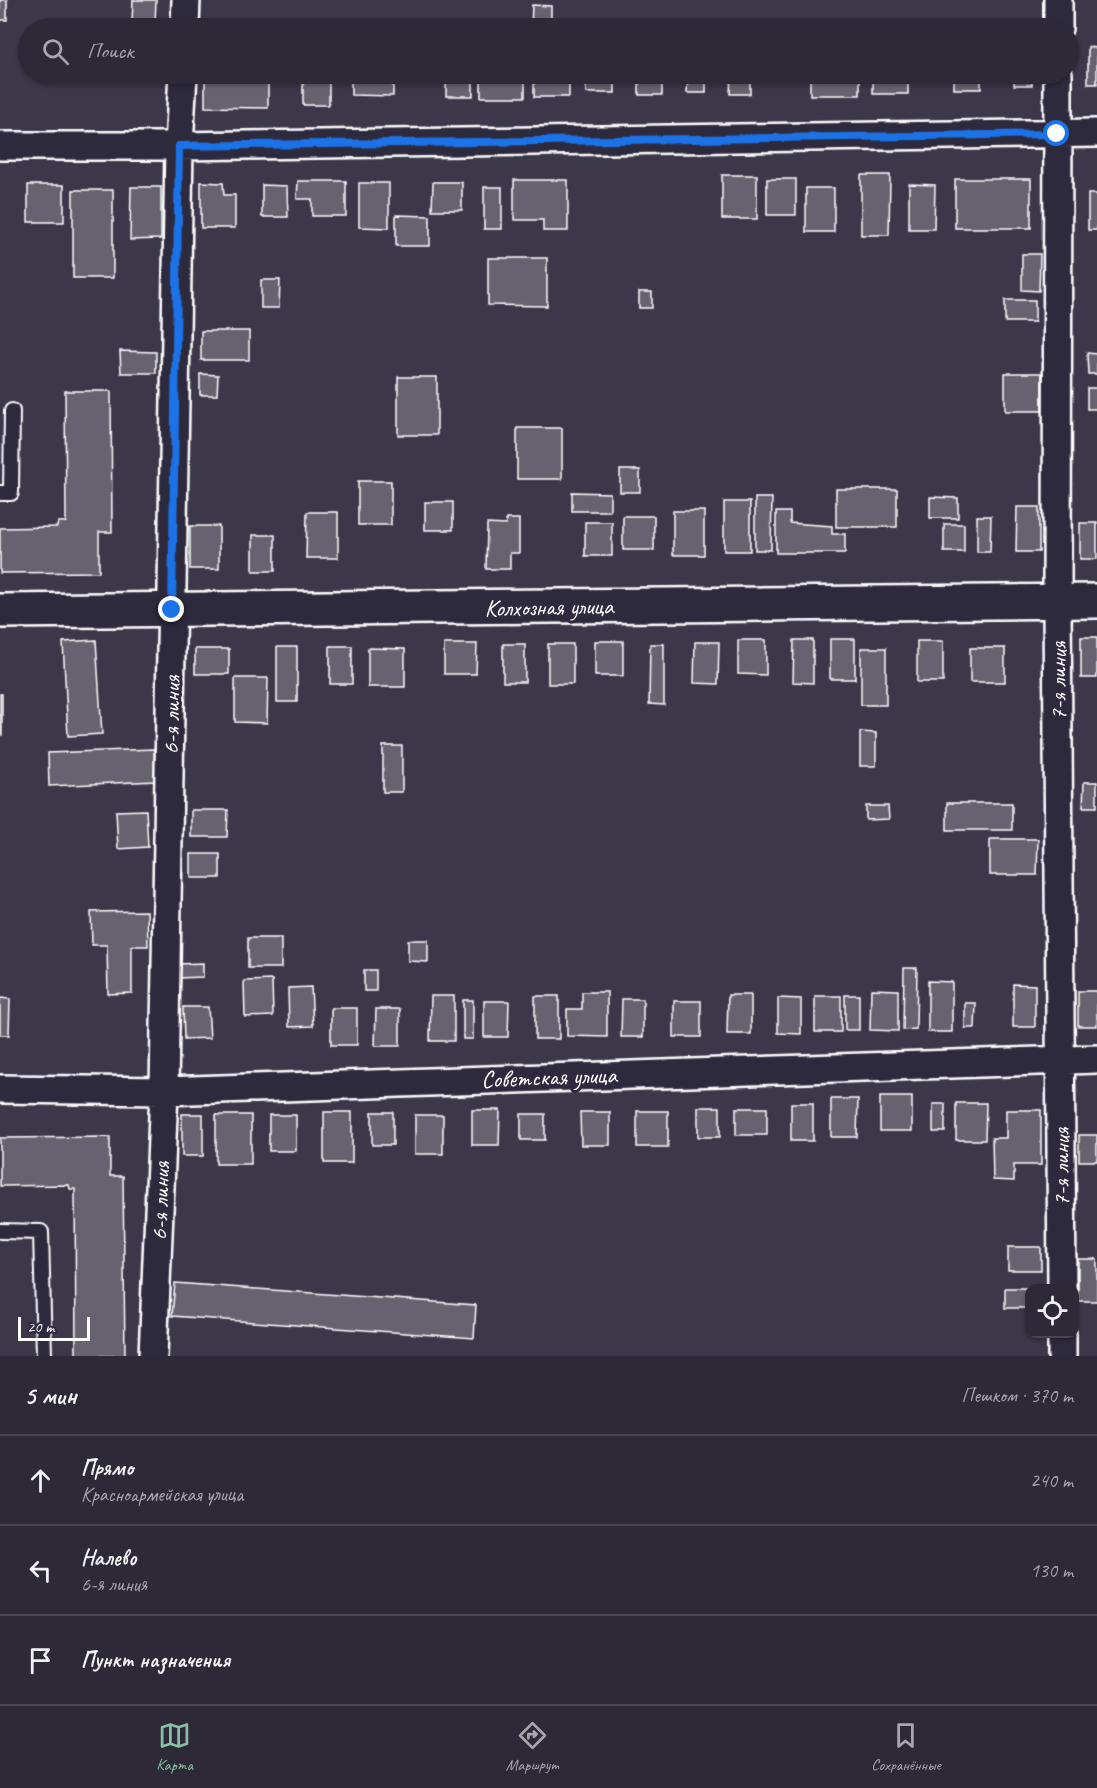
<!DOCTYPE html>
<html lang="ru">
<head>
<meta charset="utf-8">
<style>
  :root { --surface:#2d2937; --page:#393542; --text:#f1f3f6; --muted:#a7a6ad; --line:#484552; --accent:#8abfa5 }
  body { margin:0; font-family:Caveat,sans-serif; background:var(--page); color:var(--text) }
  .controls { position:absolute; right:18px; bottom:18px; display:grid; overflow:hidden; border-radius:12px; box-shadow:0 2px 4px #0004 }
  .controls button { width:54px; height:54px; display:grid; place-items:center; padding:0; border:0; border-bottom:2px solid var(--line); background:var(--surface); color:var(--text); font:30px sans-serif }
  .scale { position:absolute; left:18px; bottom:15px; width:72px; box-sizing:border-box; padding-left:6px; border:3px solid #fff; border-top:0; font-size:16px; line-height:21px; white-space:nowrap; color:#fff; -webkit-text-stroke:4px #2f2a3d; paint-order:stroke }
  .stop { position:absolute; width:18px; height:18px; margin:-14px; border:4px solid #1a73e8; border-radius:50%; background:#fff }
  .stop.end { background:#1a73e8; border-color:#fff; box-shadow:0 2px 6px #0008 }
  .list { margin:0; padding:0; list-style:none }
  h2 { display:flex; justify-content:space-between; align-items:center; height:78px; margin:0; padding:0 24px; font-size:26px }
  h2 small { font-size:20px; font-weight:400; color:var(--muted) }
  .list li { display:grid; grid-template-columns:39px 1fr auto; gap:18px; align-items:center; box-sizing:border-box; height:90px; padding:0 24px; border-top:2px solid var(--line) }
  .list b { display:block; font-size:22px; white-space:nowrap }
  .list p { margin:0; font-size:20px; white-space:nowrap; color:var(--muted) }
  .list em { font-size:20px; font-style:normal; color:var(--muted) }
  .icon { flex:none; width:33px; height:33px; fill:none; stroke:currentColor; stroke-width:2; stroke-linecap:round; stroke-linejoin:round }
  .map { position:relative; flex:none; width:1097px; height:1356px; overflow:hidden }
  .search { position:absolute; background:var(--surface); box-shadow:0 2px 4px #0004; left:18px; right:18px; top:18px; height:66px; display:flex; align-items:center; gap:15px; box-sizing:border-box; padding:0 21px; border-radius:33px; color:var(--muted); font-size:22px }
  .sheet { height:348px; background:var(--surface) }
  nav { display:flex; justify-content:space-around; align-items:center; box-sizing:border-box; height:84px; border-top:2px solid var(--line); background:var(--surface); font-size:16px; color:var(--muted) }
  nav a { display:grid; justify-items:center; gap:3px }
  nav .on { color:var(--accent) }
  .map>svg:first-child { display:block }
  .building { fill:#666270; stroke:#fff; stroke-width:1.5 }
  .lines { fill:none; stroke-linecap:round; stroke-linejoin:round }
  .lane-casing { stroke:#fff; stroke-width:18 }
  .street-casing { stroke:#fff; stroke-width:32 }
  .secondary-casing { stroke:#fff; stroke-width:38 }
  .lane { stroke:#2f2a3d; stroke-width:14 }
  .street { stroke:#2f2a3d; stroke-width:27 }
  .secondary { stroke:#2f2a3d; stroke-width:33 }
  .route { stroke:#1a73e8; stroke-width:8 }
  .labels { text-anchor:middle; stroke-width:6; stroke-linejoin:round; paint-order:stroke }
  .street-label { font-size:24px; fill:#fff; stroke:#2f2a3d }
</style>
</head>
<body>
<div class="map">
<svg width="1097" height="1356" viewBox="0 0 1097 1356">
  <rect width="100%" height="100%" fill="#3c3749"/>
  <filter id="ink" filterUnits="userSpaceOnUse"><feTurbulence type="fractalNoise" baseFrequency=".0167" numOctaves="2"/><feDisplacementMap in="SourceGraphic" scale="12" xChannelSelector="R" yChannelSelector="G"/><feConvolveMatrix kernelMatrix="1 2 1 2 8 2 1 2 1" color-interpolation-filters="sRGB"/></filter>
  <g filter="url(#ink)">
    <path class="building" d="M0,0H7V20H0Z
      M133,0H156L155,23H132Z
      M532,5L551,6V28H531Z
      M1088,47L1097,48V84H1088Z
      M205,74H268V108L205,107Z
      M303,74H329V105H303Z
      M351,74H377L376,81H393V96L351,95Z
      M446,74H473V96H446Z
      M481,74L525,75V97H481Z
      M534,74H569V97H534Z
      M586,74H615V93H586Z
      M639,74H662V95H639Z
      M688,74H706V93H687Z
      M731,74H750V94H730Z
      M810,74H860V95H810Z
      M873,74H908V94H873Z
      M954,74H981V89H954Z
      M1014,74H1032V85H1014Z
      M722,175H757V219H722Z
      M861,175H890L889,235H861Z
      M767,179H796V215H767Z
      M955,179H1031V228H955Z
      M514,180H568V231H543V220H514Z
      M298,181H346V216H312V199H297Z
      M201,182L223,183L224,195H235V228H201Z
      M433,182H462V210H432Z
      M359,183H389V228L359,227Z
      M909,184L935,185L934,229H909Z
      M28,185H64V222H28Z
      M262,185L287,186L288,217H262Z
      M131,187H161V239L130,240Z
      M484,187H502V229H484Z
      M806,188H834V232H806Z
      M73,190H113V278H73Z
      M1088,194H1097V230H1088Z
      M396,215L430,216V246H396Z
      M1022,254H1040L1039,291L1022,290Z
      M488,258H547V306L488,305Z
      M261,280H280L279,308H261Z
      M639,292H652V308H639Z
      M1005,300H1035V322H1005Z
      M201,331H249V360H201Z
      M120,351L156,352V373H121Z
      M1087,353L1097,354V374H1088Z
      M1005,373H1042V411H1005Z
      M200,374L218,375L217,395H200Z
      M398,377H437V435H398Z
      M1087,388H1097V409H1087Z
      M65,391H111L112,532H99V572L0,573V528L57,527L58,522H66Z
      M517,428H562V479H517Z
      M620,470H640V492H620Z
      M358,481H391V525H358Z
      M836,489H897V527H836Z
      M572,492L610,493V511H572Z
      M930,497L958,498V518H930Z
      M755,498H772L771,550H755Z
      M425,502H453V530H425Z
      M724,502H750V551H724Z
      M1017,507H1039V552H1016Z
      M673,511H704V555H673Z
      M307,512H338V558H306Z
      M776,512H790V523L832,526V534H845V553H776Z
      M623,516H654V550H623Z
      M977,516H991L990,552H977Z
      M506,519H519V553H510V569H486L487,524L506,525Z
      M585,522H612V556H585Z
      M1080,523H1097V559H1080Z
      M944,524H964V552H944Z
      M190,526H219V569H190Z
      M253,535H275V571H253Z
      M1081,637H1097V678H1081Z
      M830,639H855V679H830Z
      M96,640L102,734L68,736L63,642Z
      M738,640H766V675L738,674Z
      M794,640H813V683L793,682Z
      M595,641H623V676H595Z
      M917,641H943V682H917Z
      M695,642H719L718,684L694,683Z
      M444,644H477L476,674H444Z
      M503,644H525V682H503Z
      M548,644H573V684H548Z
      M650,644H664V705L649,704Z
      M330,646H352V684H330Z
      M277,647H297V702H277Z
      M368,648L405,649V687H368Z
      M861,648H886V705H861Z
      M970,648H1005V682H970Z
      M195,649H229V674H195Z
      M235,678H268L267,723L235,722Z
      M0,694H2V735H0Z
      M860,732L876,733V766H860Z
      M383,746H402V792H383Z
      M154,749L156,781L49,786L48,753Z
      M1084,782H1097V807H1083Z
      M947,803H1012V830H947Z
      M866,806H888L889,819L866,820Z
      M146,810L148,847L118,849L116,811Z
      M191,810H228L227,837H191Z
      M990,839H1038L1037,875H990Z
      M191,854H220V878H191Z
      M147,911L148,946H132V993L108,994L107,945H92L91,912Z
      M248,938H281V968H248Z
      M408,940H428V962L408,961Z
      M203,963V977L178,978L177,964Z
      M904,968H917L916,1029L903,1030Z
      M364,970H376V991H364Z
      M272,980L273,1016L245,1017L244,981Z
      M928,981L952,982V1032H928Z
      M1013,984L1035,985V1027H1013Z
      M311,987L313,1026L289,1027L288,988Z
      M871,989L898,990V1031L870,1030Z
      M1078,991H1097V1026H1078Z
      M582,992H607V1037L567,1036V1009H582Z
      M728,995H751V1034H727Z
      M845,995H859V1030H845Z
      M431,996H454V1041H430Z
      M535,996H559V1039H535Z
      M815,996H841V1032H815Z
      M0,998L10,999L9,1035H0Z
      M778,998L801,999V1034L778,1033Z
      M622,999H643V1037H621Z
      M463,1000H473V1039H463Z
      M484,1001H509L508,1037H484Z
      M674,1001H701V1037H674Z
      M965,1003H976L975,1028H965Z
      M183,1007H208L210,1038L184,1039Z
      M331,1008H357V1045H331Z
      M376,1009H400V1046H375Z
      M880,1097H912V1131H880Z
      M831,1099H858L857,1137H831Z
      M791,1103H813V1141H791Z
      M956,1103H986L985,1140H956Z
      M933,1104H945V1132H933Z
      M698,1107H720V1137H698Z
      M736,1108H767V1135H736Z
      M472,1110H500L499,1145H472Z
      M1006,1110H1041V1165H1014V1181L993,1180L992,1138H1006Z
      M637,1111H668V1147H637Z
      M324,1112H352V1163H324Z
      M372,1112H393V1145H372Z
      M580,1112H610V1145H581Z
      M182,1114H203V1156H182Z
      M521,1114H545V1140H521Z
      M216,1115H251V1164H216Z
      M269,1115H296V1151H269Z
      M415,1115H443V1154H415Z
      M1079,1135H1097V1161H1079Z
      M110,1137V1176H123L125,1356H76L75,1189H70L69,1185L0,1186V1138Z
      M1008,1247H1041V1270H1008Z
      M1078,1259H1097V1301H1078Z
      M175,1283L476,1305L474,1338L172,1316Z
      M1005,1288H1037H1030V1308H1005Z"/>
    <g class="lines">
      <defs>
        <path id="lane" d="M0,493H11L12,411
          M0,1231L41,1232L44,1356"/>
        <path id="street" d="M185,28L186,0
          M1058,28V0
          M1058,74L1057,602L1062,1288
          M0,146H179L1097,133
          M0,1089L164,1091L1097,1059
          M1062,1334V1356
          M153,1356L164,1091L179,146L183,74"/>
        <path id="secondary" d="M0,611L1097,601"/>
      </defs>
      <use href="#lane" class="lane-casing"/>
      <use href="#street" class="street-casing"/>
      <use href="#secondary" class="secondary-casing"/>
      <use href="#lane" class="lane"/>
      <use href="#street" class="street"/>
      <use href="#secondary" class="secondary"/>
    </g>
  </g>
  <g class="lines" filter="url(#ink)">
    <path class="route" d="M172,610L179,146L1057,134"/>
  </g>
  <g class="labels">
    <g class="street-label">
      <text transform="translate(549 607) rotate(-1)" y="8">Колхозная улица</text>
      <text transform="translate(1058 681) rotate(-90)" y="8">7-я линия</text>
      <text transform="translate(171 715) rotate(-89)" y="8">6-я линия</text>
      <text transform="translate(549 1077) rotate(-2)" y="8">Советская улица</text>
      <text transform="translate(1061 1167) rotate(-90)" y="8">7-я линия</text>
      <text transform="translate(160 1201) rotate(-88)" y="8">6-я линия</text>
    </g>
  </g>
</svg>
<div class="controls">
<button><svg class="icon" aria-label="locate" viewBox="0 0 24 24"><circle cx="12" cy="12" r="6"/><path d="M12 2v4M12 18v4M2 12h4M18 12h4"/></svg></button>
</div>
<div class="scale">20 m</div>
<div class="stop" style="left:1057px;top:134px"></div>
<div class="stop end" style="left:172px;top:610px"></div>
<div class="search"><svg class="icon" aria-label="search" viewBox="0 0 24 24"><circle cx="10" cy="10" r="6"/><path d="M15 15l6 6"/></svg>Поиск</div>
</div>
<section class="sheet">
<h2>5 мин<small>Пешком · 370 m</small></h2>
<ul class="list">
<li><svg class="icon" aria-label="ahead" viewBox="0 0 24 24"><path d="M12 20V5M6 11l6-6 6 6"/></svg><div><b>Прямо</b><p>Красноармейская улица</p></div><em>240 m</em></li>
<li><svg class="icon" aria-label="left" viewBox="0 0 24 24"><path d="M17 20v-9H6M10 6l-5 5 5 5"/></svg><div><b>Налево</b><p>6-я линия</p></div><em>130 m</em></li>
<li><svg class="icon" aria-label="arrive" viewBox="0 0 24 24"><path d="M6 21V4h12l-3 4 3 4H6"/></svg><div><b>Пункт назначения</b></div></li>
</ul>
</section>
<nav>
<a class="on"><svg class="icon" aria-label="map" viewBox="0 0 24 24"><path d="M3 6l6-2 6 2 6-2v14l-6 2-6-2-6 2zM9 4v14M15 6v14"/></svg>Карта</a>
<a><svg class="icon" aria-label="directions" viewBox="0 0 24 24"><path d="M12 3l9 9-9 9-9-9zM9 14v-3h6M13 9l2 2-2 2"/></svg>Маршрут</a>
<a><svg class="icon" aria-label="saved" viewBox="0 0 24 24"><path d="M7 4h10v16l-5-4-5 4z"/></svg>Сохранённые</a>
</nav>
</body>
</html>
